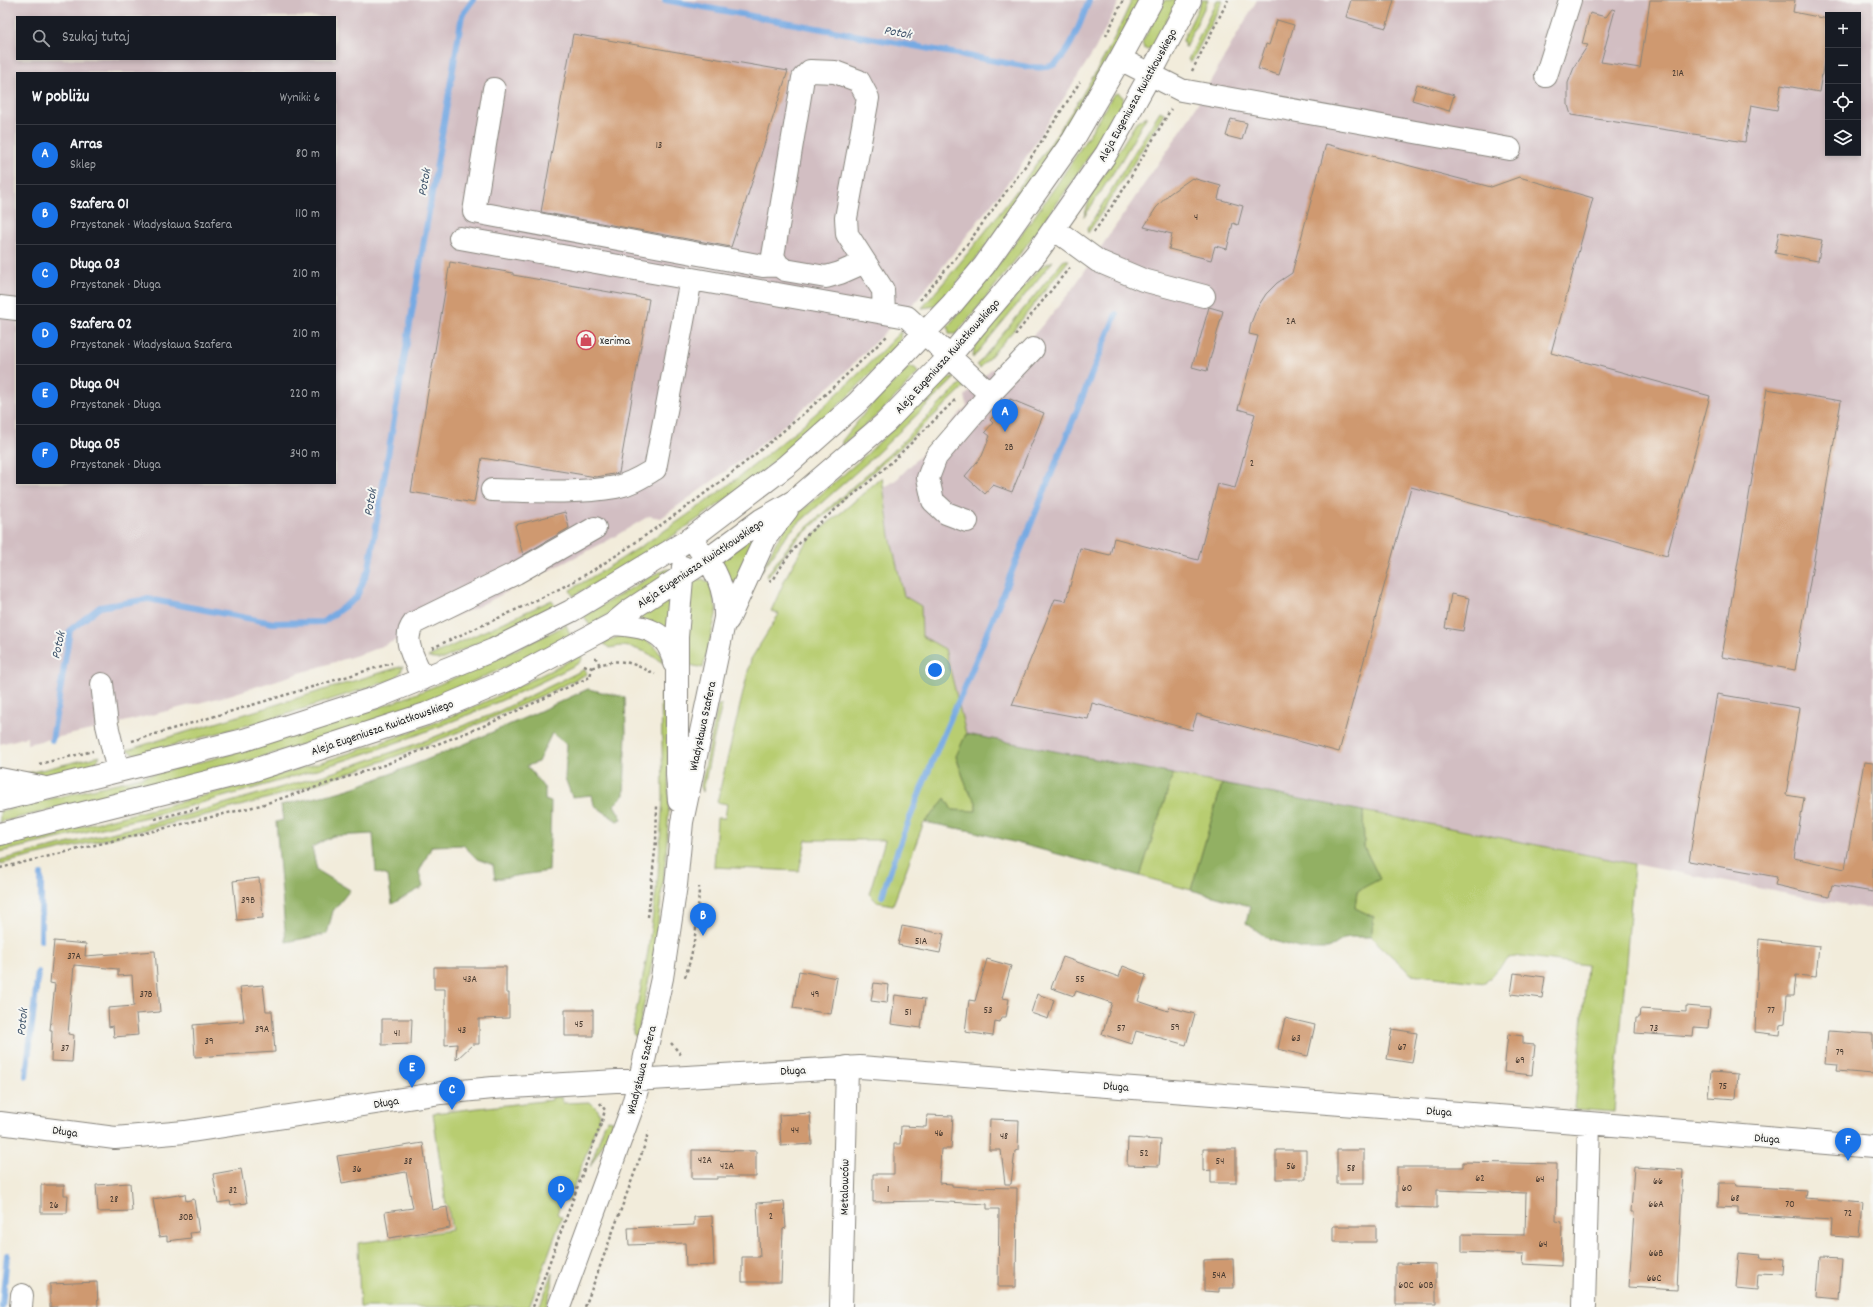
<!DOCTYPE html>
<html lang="pl">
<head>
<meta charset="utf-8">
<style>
  :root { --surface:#171b24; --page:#242831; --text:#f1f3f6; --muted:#9ea1a6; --line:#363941; --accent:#1a73e8 }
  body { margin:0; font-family:Dekko,sans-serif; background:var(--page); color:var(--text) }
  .controls { position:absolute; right:12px; top:12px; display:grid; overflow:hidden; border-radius:0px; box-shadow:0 2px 6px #0003 }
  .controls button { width:36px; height:36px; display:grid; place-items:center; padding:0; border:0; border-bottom:1px solid var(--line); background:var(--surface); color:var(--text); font:20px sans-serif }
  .you { position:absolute; left:935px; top:670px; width:14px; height:14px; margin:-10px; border:3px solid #fff; border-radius:50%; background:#1a73e8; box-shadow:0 0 0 6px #1a73e833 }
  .badge { display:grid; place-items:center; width:26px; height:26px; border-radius:50%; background:var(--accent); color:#fff; font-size:13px; font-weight:700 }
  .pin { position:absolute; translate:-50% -33px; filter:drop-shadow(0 1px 2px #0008) }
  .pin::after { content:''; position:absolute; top:21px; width:14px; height:12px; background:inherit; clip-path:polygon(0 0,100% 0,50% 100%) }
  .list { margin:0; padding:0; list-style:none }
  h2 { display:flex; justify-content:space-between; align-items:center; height:52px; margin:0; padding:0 16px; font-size:17px }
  h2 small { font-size:13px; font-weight:400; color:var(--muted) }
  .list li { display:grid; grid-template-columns:26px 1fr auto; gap:12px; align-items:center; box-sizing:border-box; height:60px; padding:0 16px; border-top:1px solid var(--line) }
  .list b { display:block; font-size:15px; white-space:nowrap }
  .list p { margin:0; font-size:13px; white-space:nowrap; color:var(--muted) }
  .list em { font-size:13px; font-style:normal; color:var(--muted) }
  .icon { flex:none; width:22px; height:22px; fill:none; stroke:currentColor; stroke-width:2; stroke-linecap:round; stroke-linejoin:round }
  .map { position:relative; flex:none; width:1873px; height:1307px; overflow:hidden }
  .search { position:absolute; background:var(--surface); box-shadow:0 2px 6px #0003; left:16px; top:16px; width:320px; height:44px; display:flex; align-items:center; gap:10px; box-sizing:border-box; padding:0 14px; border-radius:0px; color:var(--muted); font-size:15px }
  .panel { position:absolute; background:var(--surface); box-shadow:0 2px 6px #0003; left:16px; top:72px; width:320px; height:412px; border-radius:0px }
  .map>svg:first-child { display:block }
  .industrial { fill:#d2bec2; fill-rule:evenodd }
  .green { fill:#b8cd71; stroke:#6a7446 }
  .forest { fill:#92b063; stroke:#576640 }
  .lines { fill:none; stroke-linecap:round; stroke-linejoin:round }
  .stream { stroke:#77aae3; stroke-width:6 }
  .building { fill:#cf996f }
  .minor-casing { stroke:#87847c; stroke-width:24 }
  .path { stroke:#87847c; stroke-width:2.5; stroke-dasharray:3 3; stroke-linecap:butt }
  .minor { stroke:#fff; stroke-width:22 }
  .labels { text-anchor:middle; stroke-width:4; stroke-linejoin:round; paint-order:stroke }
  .number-label { font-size:10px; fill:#493b31 }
  .street-label { font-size:12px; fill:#1c1c1c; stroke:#f6f6f2 }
  .poi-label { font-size:12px; fill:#1c1c1c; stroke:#f6f6f2; text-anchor:start }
  .water-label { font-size:13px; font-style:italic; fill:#40556c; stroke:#f6f6f2 }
</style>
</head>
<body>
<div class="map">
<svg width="1873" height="1307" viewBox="0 0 1873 1307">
  <rect width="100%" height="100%" fill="#f6f6f2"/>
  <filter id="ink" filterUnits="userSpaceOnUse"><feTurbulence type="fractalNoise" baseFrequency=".025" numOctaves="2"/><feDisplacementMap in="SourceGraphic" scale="8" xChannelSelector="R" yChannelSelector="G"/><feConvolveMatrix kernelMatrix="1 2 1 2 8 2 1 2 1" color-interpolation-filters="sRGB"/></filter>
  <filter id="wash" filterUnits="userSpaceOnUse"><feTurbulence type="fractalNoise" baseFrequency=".012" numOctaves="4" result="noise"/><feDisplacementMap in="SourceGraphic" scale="16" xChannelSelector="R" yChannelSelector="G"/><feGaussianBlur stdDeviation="0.9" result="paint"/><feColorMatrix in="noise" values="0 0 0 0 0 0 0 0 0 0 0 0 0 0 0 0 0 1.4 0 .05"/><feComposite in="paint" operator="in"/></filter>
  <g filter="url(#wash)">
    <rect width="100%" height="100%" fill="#f2ecdb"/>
    <path class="industrial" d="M0,0H1120L1094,51L1019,168L917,300L835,382L747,456L661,518L649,516L607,541L475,608L367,652L226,696L96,729L27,744V737L0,744ZM17,17H335V59H17ZM17,73H335V483H17Z
      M1257,0H1873V909L1819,900L966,734L945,649L922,636L921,606L904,596L890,536L884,488L897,479L946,430L948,426L967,406L965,396L991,369L1000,370L1040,328L1071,291L1188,120ZM1828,15H1858V153H1828Z"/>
    <path class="green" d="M1132,0H1140C1095,85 1046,167 987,244C971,264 955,289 935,306L922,308C988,231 1051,151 1101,63C1113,43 1122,21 1132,0Z
      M1165,0H1177L1153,47L1147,50L1144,48L1142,43Z
      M1202,0H1208L1185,48L1183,40L1185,35Z
      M1217,0H1223L1192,61H1190L1188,60Z
      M1118,93L1123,97V102C1074,184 1018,260 956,334H949L948,326C1010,254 1065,178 1113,95Z
      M1160,111L1164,113L1133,164L1088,233L1087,229Z
      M1147,116L1121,161L1084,217L1091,195L1136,123Z
      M1064,260H1069L1012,332L980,368L977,365Z
      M1053,261L973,358L974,348L1040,267Z
      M901,331L900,342C882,361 864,381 845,399C765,477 671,542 573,596L570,590C694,518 803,434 901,331Z
      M909,367L915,368L918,373L881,412L842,445V441L870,406Z
      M949,378H955L871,459L800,522L786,536L761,572L776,542L791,520L866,455L944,379Z
      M962,382L966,385L900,448L795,541L768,577L766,576L793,540L896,448Z
      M882,477L890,536L904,596L921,606L922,636L945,649L966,734L956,757L967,788L976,802V812L952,810L945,798L934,813L924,822L893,905L877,902L869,894L885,840H806L799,871L714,867L717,818H725L727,804L717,802L751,659L779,614L771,611L787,575L803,547L812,536L842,512Z
      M762,529L733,588L721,564L722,559Z
      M668,569L671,570L672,574L590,626L584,616L655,574Z
      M703,579L710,583L717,611L703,668L686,664L687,587L693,580Z
      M667,597L671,603V630L638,618L637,614Z
      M552,600L555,606L443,659H434L428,657Z
      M566,625L571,636C478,682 384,720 285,750C191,778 95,799 0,822V811C129,780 261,751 386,705C447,683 507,655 566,625Z
      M622,635C640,635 660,644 663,663L646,652L630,647L621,646L609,648L603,643Z
      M581,655L582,659L579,663C398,758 198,806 0,852V846C149,810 299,776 442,720C490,701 536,678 581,655Z
      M403,666L401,672L394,679L278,717L140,754H134L127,750Z
      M585,669L587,674C492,721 394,760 293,791C196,820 98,840 0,864V860L189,814L328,774L419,743L493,714Z
      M661,694H667L669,806L666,856L655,948L638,1034L635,1036L633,1034V1027L648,951L658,875L663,798Z
      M718,705H722L713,742L703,792L701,786Z
      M100,756L96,763L91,766L52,775L24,774Z
      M1173,774L1222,784L1191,890L1140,876Z
      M1363,811L1634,864L1614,1112L1575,1109L1587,965L1522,956L1508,958L1485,983L1411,974L1371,937L1374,917L1355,908L1357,891L1379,878L1364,847Z
      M552,1097H562L563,1103L590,1102L598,1110L600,1116L568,1202L562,1200L557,1214L562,1217L529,1307H360L358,1243L452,1230L448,1207L446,1205L433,1113L552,1100Z
      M608,1120L613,1121L612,1127L590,1167L605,1123Z
      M553,1273L552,1286L546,1307H539Z"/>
    <path class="forest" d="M588,689L625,697L626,732L624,795L614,805L622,819L617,821L594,805L592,795L572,797L565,778L567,745L552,733L538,762L527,766L545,789V800L551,802L549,871L495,879L493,865L477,859L463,845L432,846L419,872L423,887L392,904L388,876L376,872L373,834L333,836L312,847L317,870L350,890L333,911L327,934L286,942L276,822L283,820L281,805C305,799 331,795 355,787C434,759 512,724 588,689Z
      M966,734L1173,774L1140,876L972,831L924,822L934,813L945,798L952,810L976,811V802L967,788L956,756Z
      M1222,784L1363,811L1364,847L1380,879L1357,891L1355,908L1374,917L1371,937H1347L1328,949H1303L1270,940L1246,923L1250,906L1191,890Z"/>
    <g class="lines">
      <path class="stream" d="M665,0L1028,67C1036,67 1045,69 1053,65C1069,57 1083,16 1089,0
        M52,740L70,630L100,607L148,599L273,623L323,622L356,598L369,568L462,15L473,0
        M41,875V940
        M882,896C893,859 908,823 922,787C935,755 947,723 963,692L1116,314
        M26,1076L38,972
        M2,1307L7,1255"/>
    </g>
    <g id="blocks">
      <path class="building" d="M1351,0H1394L1386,28L1346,17Z
        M1650,0H1795L1793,12L1828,19V38L1819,92L1781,85L1777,110L1751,105L1745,142L1571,115L1568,105V83L1575,65L1588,45L1582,44L1590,13L1606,17L1612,9L1615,10L1601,62L1640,68Z
        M1277,20L1294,25L1279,75L1258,69L1266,44L1269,45Z
        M573,34L788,71L731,247L541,212Z
        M1417,84L1454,95L1449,111L1412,100Z
        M1231,119L1247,123L1242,140L1226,136Z
        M1326,144L1491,187L1519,177L1593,198L1551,353L1710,396L1667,556L1411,487L1339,752L1197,714L1192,730L1092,703L1088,719L1012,705L1055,599L1066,601L1080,548L1110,555L1114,538L1198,560L1218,484L1235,488L1255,414L1238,409L1258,336L1249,334L1251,323L1257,308L1266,294L1277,283L1292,273Z
        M1192,178L1221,186L1218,199L1243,206L1238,225L1233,223L1227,249L1215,246L1211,260L1169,249L1172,234L1144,227L1156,208L1169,194Z
        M1779,232L1822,240L1818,261L1775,253Z
        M450,262L513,273V275L649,299L619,473L596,477L482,458L474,503L411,492Z
        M1209,307L1223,311L1207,371L1192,367Z
        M1767,389L1841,401L1795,670L1722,657Z
        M1010,399L1044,413L1012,492L993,485L985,494L965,476L982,456L990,436L985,432L993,423L990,420Z
        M565,512L569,528L523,555L515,525Z
        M1451,594L1469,598L1463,631L1445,628Z
        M1717,694L1800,708L1786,795L1804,798L1794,858L1845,869L1864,762L1873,763V892L1832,885L1829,897L1775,885L1777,877L1689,861Z
        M259,878L263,918L237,920L233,881Z
        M902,926L944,934L940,953L898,945Z
        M1759,939L1819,946L1816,977L1796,975L1794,996H1787L1785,1024L1781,1025L1780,1035L1755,1032Z
        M54,941L86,944L85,956L155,951L160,1012L136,1014L138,1035L114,1037L113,1026L109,1027L108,1008L134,1006L132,975L118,976V969L74,965L68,1034L74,1035L72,1062L51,1061L52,1030H50L55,984L50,983Z
        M1063,957L1119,977L1123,966L1146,975L1138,1001L1168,1011L1169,1007L1195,1014L1186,1045L1136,1031L1132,1044L1102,1034L1112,1003L1076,991L1074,996L1051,988Z
        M987,959L1011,966L1002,998L1009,999L1006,1017H1001L1000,1022L995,1021L993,1036L965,1032L969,1000L975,1001Z
        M434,967H506V993H509V1018L479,1019V1044H473L456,1060L457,1044L445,1045V989H434Z
        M799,971L837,978L831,1014L793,1008Z
        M1514,973L1545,977L1542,998L1511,994Z
        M874,983L889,985L887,1003L871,1001Z
        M263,985L266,1011H272L275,1052L195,1057L193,1025L244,1021L240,987Z
        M1037,994L1054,1000L1048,1019L1031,1013Z
        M895,995L925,999L921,1028L891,1024Z
        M1686,1006L1710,1008L1708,1028L1694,1027L1693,1037L1635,1033L1636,1018H1639L1640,1009L1686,1012Z
        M565,1010H593V1036H565Z
        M1285,1018L1315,1025L1308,1056L1278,1049Z
        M382,1019H412L411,1044L382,1045Z
        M1392,1029L1417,1033L1412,1063L1387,1059Z
        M1828,1031L1873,1034V1074L1837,1071L1838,1065L1825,1064Z
        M1508,1034L1523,1036V1044L1535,1045L1532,1075L1504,1072Z
        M1711,1072L1738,1074L1736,1099L1708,1097Z
        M810,1113L812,1144L781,1146L779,1115Z
        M927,1115L953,1116L951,1149H941L939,1183L952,1184V1186L964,1187L1017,1188L1016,1287H998L999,1209H987V1204L928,1201L873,1202V1174H894V1144H900L901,1126L926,1127Z
        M990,1119L1019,1120L1018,1150L1015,1151L1011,1184H1005L1001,1150H989Z
        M1128,1138L1161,1140L1159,1166L1127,1165Z
        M423,1143L432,1210L447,1207L450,1228L389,1238L385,1212L413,1208L406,1172L342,1183L337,1156Z
        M1203,1149H1236V1183H1211V1170L1203,1171Z
        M692,1150L756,1151V1177H717V1179H692Z
        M1276,1150H1306V1179H1276Z
        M1337,1150H1364V1184H1337Z
        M1463,1162L1557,1164L1556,1221L1562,1222L1561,1266L1523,1264L1524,1254L1462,1252V1234L1525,1235L1526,1193L1437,1190V1208L1397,1207V1167H1463Z
        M1634,1167L1683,1170L1677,1290L1629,1287L1634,1212H1631Z
        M241,1169L247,1203L231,1205L230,1201L218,1203L213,1174Z
        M130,1183L132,1211L98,1212L96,1185Z
        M1719,1183H1735L1736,1186L1806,1190L1805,1198L1863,1203L1860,1238L1831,1236L1832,1220L1738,1214V1208L1718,1207Z
        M41,1185H64V1195H68L67,1213H41Z
        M185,1194L186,1201L194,1199L199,1232L190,1233L191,1238L167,1241V1236L159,1237L153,1199Z
        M784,1201L786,1228L783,1229L781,1282H742V1257H760L757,1203Z
        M712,1216L714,1265L686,1266L685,1243L629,1245L628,1228L694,1225V1217Z
        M1333,1226H1376V1242H1333Z
        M1739,1253L1760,1255L1759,1258L1784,1259L1783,1275L1758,1274L1757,1290L1736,1288Z
        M1820,1257L1842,1258L1839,1300L1817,1298Z
        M1233,1259L1234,1288H1219V1292L1204,1291V1260Z
        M1396,1263L1436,1264V1304H1396Z
        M97,1282L98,1307H50V1284Z"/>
    </g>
  </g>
  <g filter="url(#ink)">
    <use href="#blocks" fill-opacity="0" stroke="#87847c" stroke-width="1"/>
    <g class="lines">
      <defs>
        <path id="minor" d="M1120,59L1181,90L1510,149
          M1546,76L1570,0
          M494,89L474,212L763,266L778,265
          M1054,229L1098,261L1143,280L1204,296
          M460,238L907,317L990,394L936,457L928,478L933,501L946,513L967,521
          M865,262L840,273L826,277L785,270L778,265L773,256L803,78L810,71L835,72L859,81L868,98L846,218L847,234L883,290L884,313
          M0,307L17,309
          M990,394L1033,349
          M492,490C532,491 577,494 616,487C631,484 643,476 655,469L691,279
          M728,620L766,537L787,510
          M613,624C642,626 669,629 674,663
          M423,679C416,661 400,640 414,623L516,573L595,528
          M102,684L107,725L118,771
          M0,779L41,787
          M0,800L244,740L375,698L493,650L571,611L690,539L786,466L857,403L952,304L984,266L1073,140L1120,59L1152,0
          M679,801L677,775V637L683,567
          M0,834L251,771L426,714L510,679L613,624L630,610L708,559L761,520L794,501L885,423L950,356L1036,254L1106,154L1150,75L1190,0
          M0,1123L115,1138L185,1132L441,1093L493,1088L860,1067L1589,1123L1873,1147
          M21,1307L22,1295
          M559,1307L631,1111L640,1079L662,978L676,885L682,822L725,618C726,591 717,569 699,549
          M841,1307L847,1067
          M1584,1307L1589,1123"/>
      </defs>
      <use href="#minor" class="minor-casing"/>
      <path class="path" d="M1106,36L1123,0
        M1192,71L1228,0
        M1094,232L1123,190L1171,109
        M920,300L965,247L1026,165L1080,82
        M1015,335L1070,267
        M769,581L774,579C796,536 840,507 876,476C903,452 929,425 955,400
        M432,648C474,629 517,610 559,589C593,572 625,550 656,528C740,471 816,406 888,335
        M595,657L600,665
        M584,665L592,668
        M592,668C619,656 630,662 655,674
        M132,741L392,663
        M39,764L93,751
        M155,819L199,808
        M0,868L261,805L384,765L486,725L590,677L592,668
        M648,917L656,841L657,806
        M685,977C695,948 698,918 699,887
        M671,1043L682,1056
        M533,1307L602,1121L605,1110L600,1103
        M585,1307L647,1139V1131"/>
      <use href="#minor" class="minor"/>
    </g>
  </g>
  <defs>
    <symbol id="shop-ring" viewBox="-11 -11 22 22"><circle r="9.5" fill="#f6f6f2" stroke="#d1495b" stroke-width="1.5"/><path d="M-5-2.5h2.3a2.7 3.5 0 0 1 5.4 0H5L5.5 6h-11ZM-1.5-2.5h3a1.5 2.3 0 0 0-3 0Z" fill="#d1495b"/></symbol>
  </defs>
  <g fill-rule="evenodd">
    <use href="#shop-ring" x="575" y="329" width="22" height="22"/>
  </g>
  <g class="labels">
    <g class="number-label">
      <text x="1678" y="76">21A</text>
      <text x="659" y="148">13</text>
      <text x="1196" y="220">4</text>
      <text x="1291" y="324">2A</text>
      <text x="1009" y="450">2B</text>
      <text x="1252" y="466">2</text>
      <text x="248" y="903">39B</text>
      <text x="921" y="944">51A</text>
      <text x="74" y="959">37A</text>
      <text x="470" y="982">43A</text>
      <text x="1080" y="982">55</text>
      <text x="146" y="997">37B</text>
      <text x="815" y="997">49</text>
      <text x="988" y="1013">53</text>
      <text x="1771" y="1013">77</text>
      <text x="908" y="1015">51</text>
      <text x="579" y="1027">45</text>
      <text x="1175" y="1030">59</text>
      <text x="1121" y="1031">57</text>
      <text x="1654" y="1031">73</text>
      <text x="262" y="1032">39A</text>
      <text x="462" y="1033">43</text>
      <text x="397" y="1036">41</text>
      <text x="1296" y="1041">63</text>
      <text x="209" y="1044">39</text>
      <text x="1402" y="1050">67</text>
      <text x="65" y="1051">37</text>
      <text x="1840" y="1055">79</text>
      <text x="1520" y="1063">69</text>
      <text x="1723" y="1089">75</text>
      <text x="795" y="1133">44</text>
      <text x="939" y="1136">46</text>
      <text x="1004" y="1139">48</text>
      <text x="1144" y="1156">52</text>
      <text x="705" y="1163">42A</text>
      <text x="408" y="1164">38</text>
      <text x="1220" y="1164">54</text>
      <text x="727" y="1169">42A</text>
      <text x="1291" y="1169">56</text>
      <text x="1351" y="1171">58</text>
      <text x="357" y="1172">36</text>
      <text x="1480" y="1181">62</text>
      <text x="1540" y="1182">64</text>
      <text x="1658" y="1184">66</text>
      <text x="1407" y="1191">60</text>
      <text x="888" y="1192">1</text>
      <text x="233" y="1193">32</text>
      <text x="1735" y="1201">68</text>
      <text x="114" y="1202">28</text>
      <text x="1656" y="1207">66A</text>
      <text x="1790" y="1207">70</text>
      <text x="54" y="1208">26</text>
      <text x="1848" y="1216">72</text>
      <text x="771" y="1219">2</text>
      <text x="186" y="1220">30B</text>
      <text x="1543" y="1247">64</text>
      <text x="1656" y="1256">66B</text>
      <text x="1219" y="1278">54A</text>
      <text x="1654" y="1281">66C</text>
      <text x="1406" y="1288">60C</text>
      <text x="1426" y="1288">60B</text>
    </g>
    <g class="street-label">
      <text transform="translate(1137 95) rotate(-61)" y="4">Aleja Eugeniusza Kwiatkowskiego</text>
      <text transform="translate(947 356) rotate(-48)" y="4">Aleja Eugeniusza Kwiatkowskiego</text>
      <text transform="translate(700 563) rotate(-34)" y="4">Aleja Eugeniusza Kwiatkowskiego</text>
      <text transform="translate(702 726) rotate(-78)" y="4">Władysława Szafera</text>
      <text transform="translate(382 727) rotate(-19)" y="4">Aleja Eugeniusza Kwiatkowskiego</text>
      <text transform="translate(641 1070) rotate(-76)" y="4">Władysława Szafera</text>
      <text transform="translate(793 1070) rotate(-3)" y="4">Długa</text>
      <text transform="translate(1116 1086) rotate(4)" y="4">Długa</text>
      <text transform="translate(386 1102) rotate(-9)" y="4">Długa</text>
      <text transform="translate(1439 1111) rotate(4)" y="4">Długa</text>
      <text transform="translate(65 1131) rotate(8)" y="4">Długa</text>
      <text transform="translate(1767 1138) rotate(5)" y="4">Długa</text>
      <text transform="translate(844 1187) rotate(-89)" y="4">Metalowców</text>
    </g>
    <g class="poi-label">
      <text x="600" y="344">Xerima</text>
    </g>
    <g class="water-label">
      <text transform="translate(898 31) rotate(10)" y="5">Potok</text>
      <text transform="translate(423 182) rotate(-80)" y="5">Potok</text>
      <text transform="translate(369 502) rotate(-80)" y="5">Potok</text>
      <text transform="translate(57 645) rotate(-78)" y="5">Potok</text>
      <text transform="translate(21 1022) rotate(-84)" y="5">Potok</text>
    </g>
  </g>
</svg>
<div class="controls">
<button>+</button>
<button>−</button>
<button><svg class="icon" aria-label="locate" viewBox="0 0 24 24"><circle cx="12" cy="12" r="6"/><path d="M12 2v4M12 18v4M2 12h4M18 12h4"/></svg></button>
<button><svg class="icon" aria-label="layers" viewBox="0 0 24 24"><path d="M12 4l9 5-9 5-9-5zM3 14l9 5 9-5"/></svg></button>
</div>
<div class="you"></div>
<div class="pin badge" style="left:1005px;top:432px">A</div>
<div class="pin badge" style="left:703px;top:936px">B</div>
<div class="pin badge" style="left:452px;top:1110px">C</div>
<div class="pin badge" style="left:561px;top:1209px">D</div>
<div class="pin badge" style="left:412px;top:1088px">E</div>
<div class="pin badge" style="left:1848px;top:1161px">F</div>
<div class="search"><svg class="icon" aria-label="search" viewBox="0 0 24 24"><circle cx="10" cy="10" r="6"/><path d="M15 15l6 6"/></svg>Szukaj tutaj</div>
<section class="panel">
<h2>W pobliżu<small>Wyniki: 6</small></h2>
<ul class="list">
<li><span class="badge">A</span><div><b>Arras</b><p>Sklep</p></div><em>80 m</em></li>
<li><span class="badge">B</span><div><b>Szafera 01</b><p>Przystanek · Władysława Szafera</p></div><em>110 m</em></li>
<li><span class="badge">C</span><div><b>Długa 03</b><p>Przystanek · Długa</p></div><em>210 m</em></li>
<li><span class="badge">D</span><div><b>Szafera 02</b><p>Przystanek · Władysława Szafera</p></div><em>210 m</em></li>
<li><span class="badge">E</span><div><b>Długa 04</b><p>Przystanek · Długa</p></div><em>220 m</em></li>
<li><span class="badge">F</span><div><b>Długa 05</b><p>Przystanek · Długa</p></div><em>340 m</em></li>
</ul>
</section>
</div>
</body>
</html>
